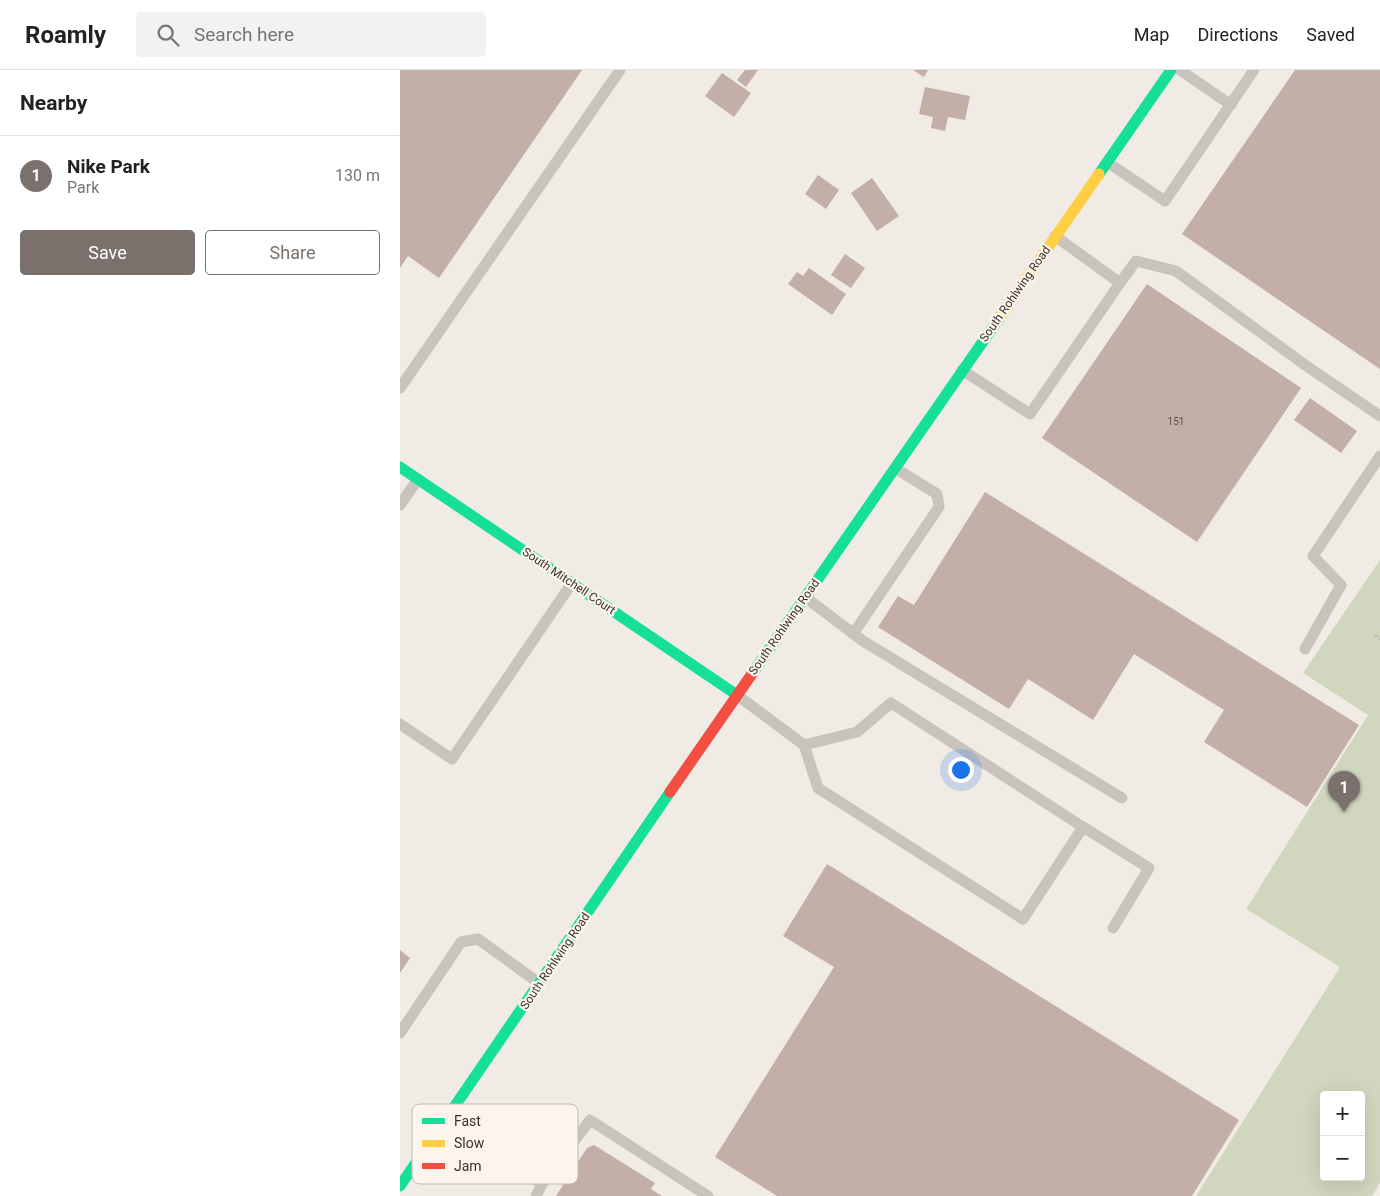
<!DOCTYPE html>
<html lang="en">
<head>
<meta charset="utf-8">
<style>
  :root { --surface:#fff; --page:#f2f2f2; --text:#222; --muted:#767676; --line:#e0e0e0; --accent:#7a716c }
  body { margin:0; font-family:Roboto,sans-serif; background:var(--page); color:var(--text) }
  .controls { position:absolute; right:15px; bottom:15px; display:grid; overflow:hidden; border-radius:5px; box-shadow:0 5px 20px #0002 }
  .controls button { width:45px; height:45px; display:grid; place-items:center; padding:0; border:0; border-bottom:1px solid var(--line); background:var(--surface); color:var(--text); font:25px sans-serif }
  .you { position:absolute; left:560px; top:699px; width:18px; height:18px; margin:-12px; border:4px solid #fff; border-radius:50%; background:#1a73e8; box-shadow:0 0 0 8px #1a73e833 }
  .badge { display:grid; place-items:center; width:32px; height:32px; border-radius:50%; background:var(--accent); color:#fff; font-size:16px; font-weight:700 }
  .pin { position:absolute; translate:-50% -41px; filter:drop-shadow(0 1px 2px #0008) }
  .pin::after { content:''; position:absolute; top:26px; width:18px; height:15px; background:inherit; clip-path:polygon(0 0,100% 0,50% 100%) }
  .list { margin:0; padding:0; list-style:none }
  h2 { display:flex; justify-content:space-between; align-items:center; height:65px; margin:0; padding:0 20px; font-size:21px }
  h2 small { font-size:16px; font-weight:400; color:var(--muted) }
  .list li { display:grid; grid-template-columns:32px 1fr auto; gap:15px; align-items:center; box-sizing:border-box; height:80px; padding:0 20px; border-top:1px solid var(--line) }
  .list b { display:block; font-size:19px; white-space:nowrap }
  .list p { margin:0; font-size:16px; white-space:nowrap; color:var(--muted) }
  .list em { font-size:16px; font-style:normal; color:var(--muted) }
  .actions { display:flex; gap:10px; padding:15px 20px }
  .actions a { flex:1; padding:11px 0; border:1px solid var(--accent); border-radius:5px; text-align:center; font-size:18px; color:var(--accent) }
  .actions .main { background:var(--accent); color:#fff }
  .icon { flex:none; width:28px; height:28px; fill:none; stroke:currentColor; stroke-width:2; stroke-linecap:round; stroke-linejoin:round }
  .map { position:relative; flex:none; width:980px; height:1126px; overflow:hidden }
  header { display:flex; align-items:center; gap:30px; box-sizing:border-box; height:70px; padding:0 25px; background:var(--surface); border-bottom:1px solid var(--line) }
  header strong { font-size:24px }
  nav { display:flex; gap:28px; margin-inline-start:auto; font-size:18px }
  .search { width:350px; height:45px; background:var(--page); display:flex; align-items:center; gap:12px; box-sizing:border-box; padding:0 18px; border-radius:5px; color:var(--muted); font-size:19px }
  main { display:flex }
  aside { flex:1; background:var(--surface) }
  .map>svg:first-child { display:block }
  .green { fill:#d1d6bf; fill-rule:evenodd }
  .building { fill:#c3afa7 }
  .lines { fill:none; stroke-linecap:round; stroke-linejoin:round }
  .path { stroke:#c2bbb6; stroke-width:3; stroke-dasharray:2.5 2.5; stroke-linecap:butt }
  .lane { stroke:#c9c3be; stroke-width:11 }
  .fast { stroke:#16e098; stroke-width:11 }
  .slow { stroke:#ffcf43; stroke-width:11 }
  .jam { stroke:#f24e42; stroke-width:11 }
  .labels { text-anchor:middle; stroke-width:4.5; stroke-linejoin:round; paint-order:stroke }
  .number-label { font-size:10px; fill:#5d504a }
  .street-label { font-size:12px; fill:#3b302b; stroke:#fbf5ee }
  .key { fill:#fbf5ee; stroke:#c1bab4; stroke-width:1 }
  .key-label { font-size:14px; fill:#3b302b }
</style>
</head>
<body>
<header>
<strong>Roamly</strong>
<div class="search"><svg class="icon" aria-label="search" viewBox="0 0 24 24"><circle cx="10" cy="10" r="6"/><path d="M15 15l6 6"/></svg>Search here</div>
<nav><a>Map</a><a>Directions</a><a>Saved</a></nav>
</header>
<main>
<aside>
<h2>Nearby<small></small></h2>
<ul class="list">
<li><span class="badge">1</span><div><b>Nike Park</b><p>Park</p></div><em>130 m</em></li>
</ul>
<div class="actions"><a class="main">Save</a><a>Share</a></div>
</aside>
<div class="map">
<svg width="980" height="1126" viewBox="0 0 980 1126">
  <rect width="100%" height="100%" fill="#f0ebe5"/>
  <path class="green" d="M980,490V1113L972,1126H796L940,897L846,839L968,645L903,603ZM924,1025H961V1107H924Z"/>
  <path class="building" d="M0,0H182L39,208L8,186L0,198Z
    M345,0H358L346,17L337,10Z
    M513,0H528L524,7Z
    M895,0H980V299L782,164Z
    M322,3L351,23L334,47L305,26Z
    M525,17L570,26L565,50L548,47L545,61L531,58L533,47L519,44Z
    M418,105L439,120L426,139L405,124Z
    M472,108L499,146L477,161L451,123Z
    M445,184L465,198L451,218L431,205Z
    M409,198L446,224L432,245L388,214L397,202L403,206Z
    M747,214L901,318L797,472L642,368Z
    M910,328L957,361L941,383L894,350Z
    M585,422L959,655L907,737L804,672L824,640L734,584L693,650L628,609L609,639L478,557L498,526L514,535Z
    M427,794L839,1050L792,1126H377L315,1087L434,897L383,866Z
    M0,880L10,888L0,903Z
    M194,1075L255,1113L251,1119L262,1126H156L187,1078Z"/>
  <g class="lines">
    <path class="path" d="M975,565L980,569"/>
    <path class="lane" d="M780,0L831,35
      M707,92L765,131L854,0
      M655,166L720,213L736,191L776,201L908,297L980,346
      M562,300L630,344L720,213
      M0,318L220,0
      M0,435L18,409
      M405,527L463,571L722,728
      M453,564L539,437L537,424L495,398
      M905,579L941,515L913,486L980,386
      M337,625L404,675L457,662L491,633L683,757L623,849L418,718L404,675
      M0,654L52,689L172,513
      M683,757L749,798L713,858
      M0,963L61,872L78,869L139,913
      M43,1054L142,1114
      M136,1126L142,1114L190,1050L308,1126"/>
    <path class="fast" d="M699,104L771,0
      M0,397L337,625
      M354,601L600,247
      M0,1116L270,722"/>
    <path class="slow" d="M600,247L699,104"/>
    <path class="jam" d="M270,722L354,601"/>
  </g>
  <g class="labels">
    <g class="number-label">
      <text x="776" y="355">151</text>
    </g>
    <g class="street-label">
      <text transform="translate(615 224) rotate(-55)" y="4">South Rohlwing Road</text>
      <text transform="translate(169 511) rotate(34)" y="4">South Mitchell Court</text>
      <text transform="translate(384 557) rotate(-55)" y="4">South Rohlwing Road</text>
      <text transform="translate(155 891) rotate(-56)" y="4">South Rohlwing Road</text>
    </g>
  </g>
  <rect x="12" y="1034" width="166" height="80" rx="8" class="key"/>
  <rect x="22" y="1048" width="23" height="6" fill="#16e098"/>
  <rect x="22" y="1070" width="23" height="7" fill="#ffcf43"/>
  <rect x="22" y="1093" width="23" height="6" fill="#f24e42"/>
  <g class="key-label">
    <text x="54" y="1056">Fast</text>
    <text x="54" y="1078">Slow</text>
    <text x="54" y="1101">Jam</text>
  </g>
</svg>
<div class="controls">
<button>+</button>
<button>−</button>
</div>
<div class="you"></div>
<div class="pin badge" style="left:944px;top:742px">1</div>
</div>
</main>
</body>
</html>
